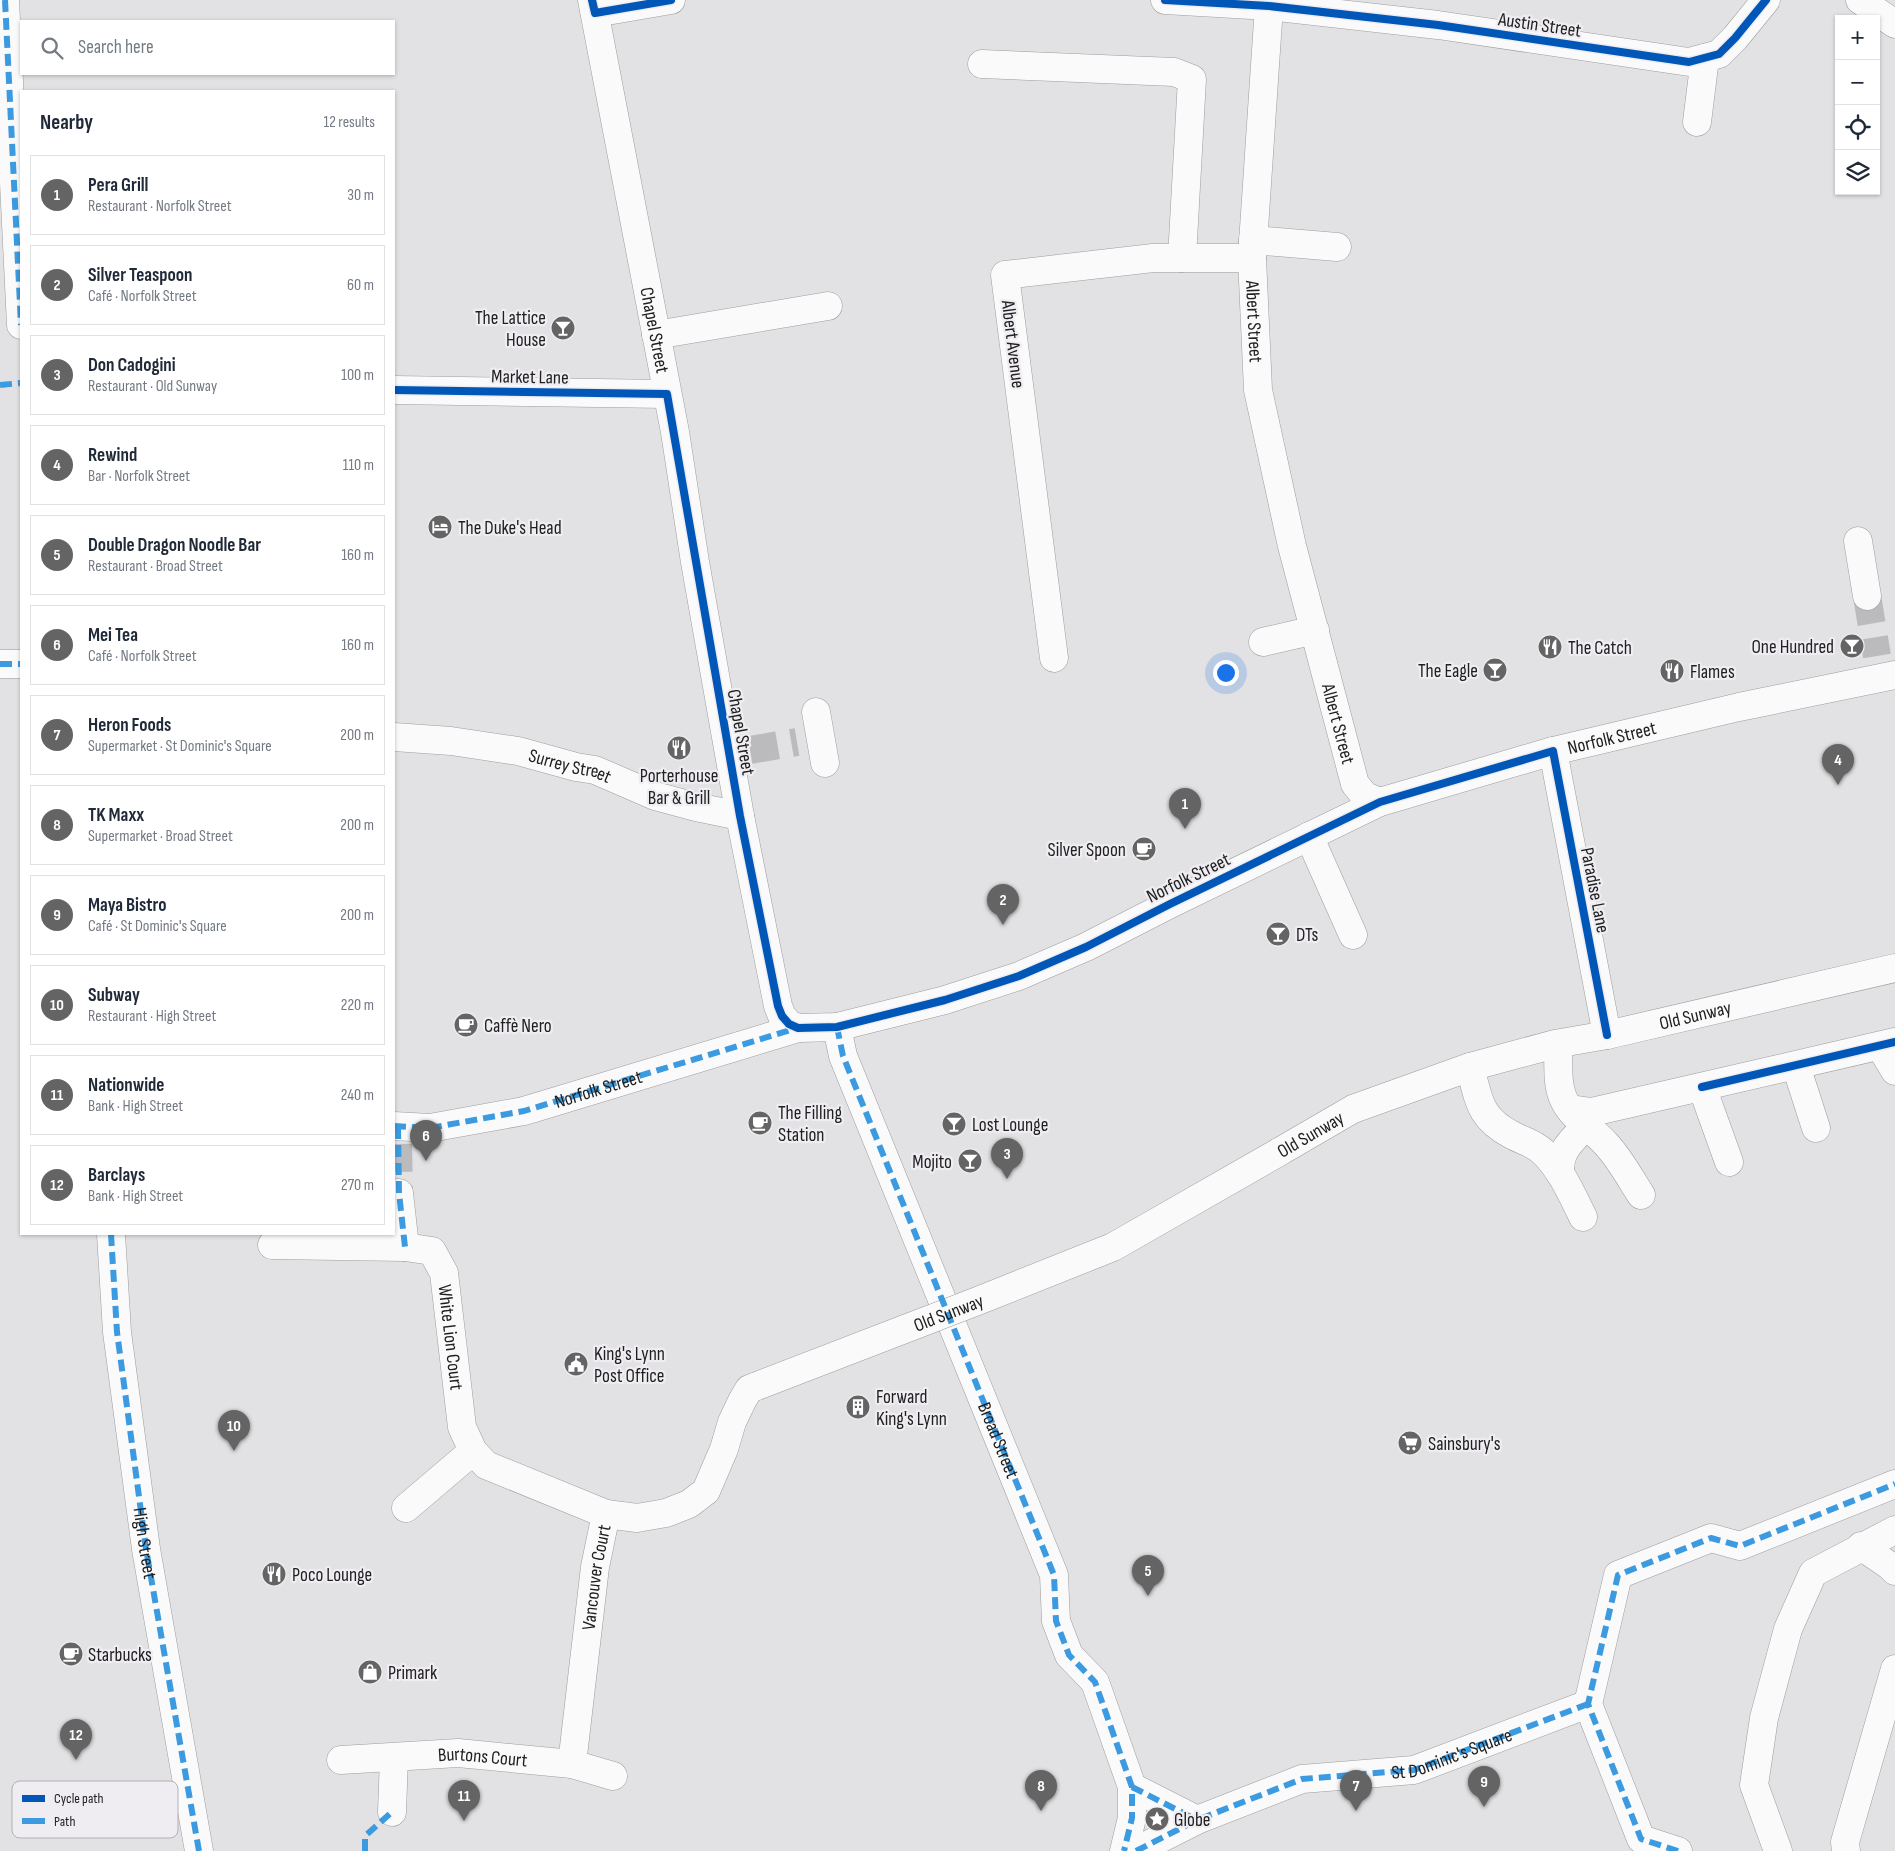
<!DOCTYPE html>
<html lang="en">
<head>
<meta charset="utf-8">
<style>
  :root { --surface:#fff; --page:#f2f2f3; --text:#1f2937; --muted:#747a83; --line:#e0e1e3; --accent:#646465 }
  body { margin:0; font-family:"Sofia Sans Condensed",sans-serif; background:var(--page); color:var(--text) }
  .controls { position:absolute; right:15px; top:15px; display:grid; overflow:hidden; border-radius:0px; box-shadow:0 1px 4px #0004 }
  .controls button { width:45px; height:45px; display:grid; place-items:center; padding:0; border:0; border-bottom:1px solid var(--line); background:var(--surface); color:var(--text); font:25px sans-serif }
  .you { position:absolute; left:1225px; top:672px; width:18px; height:18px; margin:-12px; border:4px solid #fff; border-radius:50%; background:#1a73e8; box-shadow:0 0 0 8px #1a73e833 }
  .badge { display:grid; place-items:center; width:32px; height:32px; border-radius:50%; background:var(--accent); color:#fff; font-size:16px; font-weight:700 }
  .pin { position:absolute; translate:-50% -41px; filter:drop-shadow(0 1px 2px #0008) }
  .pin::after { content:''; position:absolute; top:26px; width:18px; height:15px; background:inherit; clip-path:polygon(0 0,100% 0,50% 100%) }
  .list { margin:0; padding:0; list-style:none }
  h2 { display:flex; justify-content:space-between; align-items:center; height:65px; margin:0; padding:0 20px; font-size:21px }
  h2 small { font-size:16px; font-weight:400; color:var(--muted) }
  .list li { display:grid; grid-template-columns:32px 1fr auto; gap:15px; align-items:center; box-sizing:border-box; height:80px; margin:0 10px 10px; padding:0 10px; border:1px solid var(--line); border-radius:0px }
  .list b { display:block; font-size:19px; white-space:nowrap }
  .list p { margin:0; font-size:16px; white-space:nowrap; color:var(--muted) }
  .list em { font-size:16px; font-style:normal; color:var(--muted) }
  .icon { flex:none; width:28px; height:28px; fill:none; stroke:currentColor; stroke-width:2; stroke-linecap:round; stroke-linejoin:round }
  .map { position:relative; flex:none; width:1895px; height:1851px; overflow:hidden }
  .search { position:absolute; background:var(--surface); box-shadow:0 1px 4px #0004; left:20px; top:20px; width:375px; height:55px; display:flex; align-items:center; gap:12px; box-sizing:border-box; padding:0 18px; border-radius:0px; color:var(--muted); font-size:19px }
  .panel { position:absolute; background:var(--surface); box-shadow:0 1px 4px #0004; left:20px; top:90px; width:375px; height:1145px; border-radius:0px }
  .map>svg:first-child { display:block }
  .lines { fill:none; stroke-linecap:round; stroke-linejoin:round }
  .minor-tunnel { stroke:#bbbabc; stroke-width:28; stroke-dasharray:28 14; stroke-linecap:butt }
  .minor-casing { stroke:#9d9d9e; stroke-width:29 }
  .major-casing { stroke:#9d9d9e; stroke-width:29 }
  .minor { stroke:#fbfafb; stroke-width:28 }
  .major { stroke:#fbfafb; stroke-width:28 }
  .minor-bridge-casing { stroke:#9d9d9e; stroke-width:29; stroke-linecap:butt }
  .minor-bridge { stroke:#fbfafb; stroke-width:28 }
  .quiet { stroke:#3c9be0; stroke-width:6; stroke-dasharray:12 6; stroke-linecap:butt }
  .cycleway-casing { stroke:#efedf1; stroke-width:11 }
  .cycleway { stroke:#0057b8; stroke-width:8 }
  .labels { text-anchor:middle; stroke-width:4.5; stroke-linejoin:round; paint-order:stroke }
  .street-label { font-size:19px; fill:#202021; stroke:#efedf1 }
  .poi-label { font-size:19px; fill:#202021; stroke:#efedf1; text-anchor:start }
  .key { fill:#efedf1; stroke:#b1b0b3; stroke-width:1 }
  .key-label { font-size:14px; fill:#202021 }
</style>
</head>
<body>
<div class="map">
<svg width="1895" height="1851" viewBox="0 0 1895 1851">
  <rect width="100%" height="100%" fill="#e2e1e3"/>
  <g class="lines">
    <path class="minor-tunnel" d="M1867,596L1877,656
      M750,750L797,742
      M398,1144L399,1193"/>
    <defs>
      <g id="minor">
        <path d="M5,0L21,325"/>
        <path id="s1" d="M592,0L675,432L695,562L740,816L778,1006L782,1016L789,1024L798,1028L837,1027L945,1000L1019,976L1086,947L1170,904L1380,802L1553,751L1739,707L1895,675"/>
        <path d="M1165,0L1269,6L1438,25L1689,62L1719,54L1735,38L1766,0"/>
        <path id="s2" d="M1269,6L1252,258L1258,390L1292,546L1355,784L1365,796L1380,802"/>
        <path d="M595,13L671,0"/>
        <path d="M982,64L1174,72L1192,79L1182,258"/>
        <path d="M1697,122L1705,58"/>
        <path d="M1253,240L1337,247"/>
        <path d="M656,335L828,306"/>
        <path d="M394,390L667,394"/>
        <path d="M1858,541L1867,596"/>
        <path d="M1263,642L1315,630"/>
        <path d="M1054,658L1005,275L1153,258H1252"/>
        <path d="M0,664H21"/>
        <path d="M816,712L825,763"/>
        <path id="s3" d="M394,737L451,741L518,751L576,767L595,770L655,796L696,807L740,816"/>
        <path d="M1553,751L1607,1035"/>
        <path d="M1309,836L1353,935"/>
        <path d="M837,1027L843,1056L1054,1575L1056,1621L1069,1655L1095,1682L1132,1787V1818L1124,1851"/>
        <path d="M1558,1044C1559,1062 1556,1084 1564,1100C1573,1119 1593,1129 1606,1144C1620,1159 1630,1178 1641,1195"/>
        <path d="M1880,1046L1895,1071"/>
        <path d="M1796,1066L1816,1128"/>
        <path d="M1470,1067C1479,1100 1479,1118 1512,1135C1523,1141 1534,1143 1543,1152C1561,1169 1572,1195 1583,1217"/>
        <path d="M1702,1087L1729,1162"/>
        <path d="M1570,1109L1592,1112L1895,1042"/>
        <path d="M394,1126L430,1128L524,1111L798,1028"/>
        <path id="s4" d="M1279,1152L1353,1109L1470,1067L1555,1044L1607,1035L1895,968"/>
        <path d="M1560,1173C1559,1151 1571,1141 1585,1127"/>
        <path d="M399,1193L405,1247"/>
        <path d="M111,1234L117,1332L146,1549L199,1851"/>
        <path id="s5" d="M272,1245L405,1247L432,1251L444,1273L462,1427L473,1451L486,1465L606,1514"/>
        <path d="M406,1508L473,1451"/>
        <path d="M1861,1546L1890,1566L1895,1571"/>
        <path id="s6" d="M341,1760L458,1753L572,1764"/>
        <path id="s7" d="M613,1776L572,1764L595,1567L606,1514L637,1518L666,1513L689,1504L706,1491L724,1449L732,1422L742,1401L749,1389L757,1386"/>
        <path d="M1132,1787L1197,1820"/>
        <path d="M392,1812L394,1758"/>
        <path d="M1136,1851L1197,1820L1302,1779L1414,1770L1588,1704"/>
        <path d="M1678,1851L1641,1839L1588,1704L1618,1575L1711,1538L1740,1546L1895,1484"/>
        <path d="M1778,1851L1754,1785L1764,1718L1788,1629L1813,1573L1895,1530"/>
        <path d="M1846,1851L1845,1842L1895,1669"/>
      </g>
      <path id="major" d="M1860,0L1895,24"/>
    </defs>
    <use href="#minor" class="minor-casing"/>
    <use href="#major" class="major-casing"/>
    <use href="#minor" class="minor"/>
    <use href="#major" class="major"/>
    <defs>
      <g id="minor-bridge">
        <path id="s8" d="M757,1386L975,1302L1113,1247L1279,1152"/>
      </g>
    </defs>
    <use href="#minor-bridge" class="minor-bridge-casing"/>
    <use href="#minor-bridge" class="minor-bridge"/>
    <g class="quiet">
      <path d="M5,0L21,325"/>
      <path d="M0,385L21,383"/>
      <path d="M0,664H21"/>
      <path id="s9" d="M837,1027L843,1056L1054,1575L1056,1621L1069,1655L1095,1682L1132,1787V1818L1124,1851"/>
      <path id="s10" d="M394,1126L430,1128L524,1111L797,1028"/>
      <path d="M398,1127L399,1193L405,1247"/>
      <path id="s11" d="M111,1234L117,1332L146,1549L199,1851"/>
      <path d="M1132,1787L1197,1820"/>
      <path d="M365,1851V1836L392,1812"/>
      <path id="s12" d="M1136,1851L1197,1820L1302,1779L1414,1770L1588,1704"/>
      <path d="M1678,1851L1641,1839L1588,1704L1618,1575L1711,1538L1740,1546L1895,1484"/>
    </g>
    <defs>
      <path id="cycleway" d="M592,0L595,13L671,0
        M1165,0L1269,6L1438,25L1689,62L1719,54L1735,38L1766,0
        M394,390L667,394L740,816L778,1006L782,1016L789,1024L798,1028L837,1027L945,1000L1019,976L1086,947L1170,904L1380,802L1553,751L1607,1035
        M1702,1087L1895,1042"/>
    </defs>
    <use href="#cycleway" class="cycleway-casing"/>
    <use href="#cycleway" class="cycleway"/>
  </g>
  <defs>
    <symbol id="bar-disc" viewBox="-11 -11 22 22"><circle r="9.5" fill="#646465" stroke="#efedf1"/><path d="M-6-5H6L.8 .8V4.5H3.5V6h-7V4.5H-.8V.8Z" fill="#fff"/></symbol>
    <symbol id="hotel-disc" viewBox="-11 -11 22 22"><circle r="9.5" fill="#646465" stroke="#efedf1"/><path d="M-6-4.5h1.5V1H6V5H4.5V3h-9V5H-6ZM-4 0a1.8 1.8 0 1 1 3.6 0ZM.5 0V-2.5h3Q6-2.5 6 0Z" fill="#fff"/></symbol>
    <symbol id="restaurant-disc" viewBox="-11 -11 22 22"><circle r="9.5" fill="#646465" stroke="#efedf1"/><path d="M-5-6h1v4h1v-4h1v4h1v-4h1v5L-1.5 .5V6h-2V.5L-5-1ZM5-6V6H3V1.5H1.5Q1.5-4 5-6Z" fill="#fff"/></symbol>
    <symbol id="cafe-disc" viewBox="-11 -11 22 22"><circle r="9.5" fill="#646465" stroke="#efedf1"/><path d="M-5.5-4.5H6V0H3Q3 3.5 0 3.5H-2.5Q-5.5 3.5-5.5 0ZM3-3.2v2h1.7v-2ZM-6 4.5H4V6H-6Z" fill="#fff"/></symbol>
    <symbol id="civic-disc" viewBox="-11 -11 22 22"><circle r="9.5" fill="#646465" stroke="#efedf1"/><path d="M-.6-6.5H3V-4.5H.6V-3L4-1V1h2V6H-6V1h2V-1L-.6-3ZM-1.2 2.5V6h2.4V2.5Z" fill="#fff"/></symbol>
    <symbol id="building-disc" viewBox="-11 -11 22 22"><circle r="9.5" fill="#646465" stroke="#efedf1"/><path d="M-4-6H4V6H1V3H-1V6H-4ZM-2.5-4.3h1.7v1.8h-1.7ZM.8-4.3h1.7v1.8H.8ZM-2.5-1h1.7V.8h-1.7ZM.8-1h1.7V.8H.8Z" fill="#fff"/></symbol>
    <symbol id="supermarket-disc" viewBox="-11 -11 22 22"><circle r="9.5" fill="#646465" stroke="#efedf1"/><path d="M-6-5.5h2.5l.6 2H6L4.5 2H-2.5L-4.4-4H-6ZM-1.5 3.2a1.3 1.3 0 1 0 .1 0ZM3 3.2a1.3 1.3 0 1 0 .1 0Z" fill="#fff"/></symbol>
    <symbol id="shop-disc" viewBox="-11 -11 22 22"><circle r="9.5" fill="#646465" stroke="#efedf1"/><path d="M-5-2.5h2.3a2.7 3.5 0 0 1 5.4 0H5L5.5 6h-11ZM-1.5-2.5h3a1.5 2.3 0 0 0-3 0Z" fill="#fff"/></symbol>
    <symbol id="sight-disc" viewBox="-11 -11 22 22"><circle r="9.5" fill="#646465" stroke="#efedf1"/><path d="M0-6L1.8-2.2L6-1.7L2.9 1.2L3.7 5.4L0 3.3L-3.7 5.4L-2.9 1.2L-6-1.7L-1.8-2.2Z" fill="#fff"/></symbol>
  </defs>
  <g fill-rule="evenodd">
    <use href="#bar-disc" x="549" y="314" width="28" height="28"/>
    <use href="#hotel-disc" x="426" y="513" width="28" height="28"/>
    <use href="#bar-disc" x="1838" y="632" width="28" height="28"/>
    <use href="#restaurant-disc" x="1536" y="633" width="28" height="28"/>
    <use href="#bar-disc" x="1481" y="656" width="28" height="28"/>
    <use href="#restaurant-disc" x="1658" y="657" width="28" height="28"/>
    <use href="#restaurant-disc" x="665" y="734" width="28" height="28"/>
    <use href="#cafe-disc" x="1130" y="835" width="28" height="28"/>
    <use href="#bar-disc" x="1264" y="920" width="28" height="28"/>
    <use href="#cafe-disc" x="452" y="1011" width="28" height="28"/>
    <use href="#cafe-disc" x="746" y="1109" width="28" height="28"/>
    <use href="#bar-disc" x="940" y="1110" width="28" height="28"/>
    <use href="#bar-disc" x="956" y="1147" width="28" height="28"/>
    <use href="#civic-disc" x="562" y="1350" width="28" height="28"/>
    <use href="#building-disc" x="844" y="1393" width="28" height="28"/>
    <use href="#supermarket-disc" x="1396" y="1429" width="28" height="28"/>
    <use href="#restaurant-disc" x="260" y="1560" width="28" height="28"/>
    <use href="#cafe-disc" x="57" y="1640" width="28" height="28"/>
    <use href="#shop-disc" x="356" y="1658" width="28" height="28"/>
    <use href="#sight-disc" x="1143" y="1805" width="28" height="28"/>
  </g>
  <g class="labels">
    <g class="street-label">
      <text transform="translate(1540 24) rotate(8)" y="7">Austin Street</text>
      <text dy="7" stroke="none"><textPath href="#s2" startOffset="316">Albert Street</textPath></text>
      <text dy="7" stroke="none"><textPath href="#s1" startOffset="336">Chapel Street</textPath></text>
      <text transform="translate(1014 344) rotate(83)" y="7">Albert Avenue</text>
      <text transform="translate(530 376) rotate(1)" y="7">Market Lane</text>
      <text dy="7" stroke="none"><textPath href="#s2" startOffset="728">Albert Street</textPath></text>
      <text transform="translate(742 732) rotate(80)" y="7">Chapel Street</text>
      <text dy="7" stroke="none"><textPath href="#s1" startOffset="1924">Norfolk Street</textPath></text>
      <text dy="7" stroke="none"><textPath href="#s3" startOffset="179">Surrey Street</textPath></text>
      <text transform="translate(1188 877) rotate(-26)" y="7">Norfolk Street</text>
      <text transform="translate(1596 890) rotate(79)" y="7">Paradise Lane</text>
      <text dy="7" stroke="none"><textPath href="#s4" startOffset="441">Old Sunway</textPath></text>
      <text dy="7" stroke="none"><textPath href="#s10" startOffset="209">Norfolk Street</textPath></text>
      <text dy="7" stroke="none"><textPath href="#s4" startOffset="36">Old Sunway</textPath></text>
      <text dy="7" stroke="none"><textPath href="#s8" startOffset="205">Old Sunway</textPath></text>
      <text dy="7" stroke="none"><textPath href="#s5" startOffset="250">White Lion Court</textPath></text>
      <text dy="7" stroke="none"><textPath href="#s9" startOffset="444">Broad Street</textPath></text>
      <text dy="7" stroke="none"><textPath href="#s11" startOffset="311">High Street</textPath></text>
      <text dy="7" stroke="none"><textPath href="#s7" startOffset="231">Vancouver Court</textPath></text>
      <text dy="7" stroke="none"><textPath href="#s12" startOffset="334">St Dominic's Square</textPath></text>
      <text dy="7" stroke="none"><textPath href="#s6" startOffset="142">Burtons Court</textPath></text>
    </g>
    <g class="poi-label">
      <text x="546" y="324" text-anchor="end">The Lattice<tspan x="546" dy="22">House</tspan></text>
      <text x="458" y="534">The Duke's Head</text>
      <text x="1834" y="653" text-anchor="end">One Hundred</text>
      <text x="1568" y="654">The Catch</text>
      <text x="1478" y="677" text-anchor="end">The Eagle</text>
      <text x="1690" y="678">Flames</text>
      <text x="679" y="782" text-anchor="middle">Porterhouse<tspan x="679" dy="22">Bar &amp; Grill</tspan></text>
      <text x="1126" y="856" text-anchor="end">Silver Spoon</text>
      <text x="1296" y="941">DTs</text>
      <text x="484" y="1032">Caffè Nero</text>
      <text x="778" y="1119">The Filling<tspan x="778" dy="22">Station</tspan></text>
      <text x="972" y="1131">Lost Lounge</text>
      <text x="952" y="1168" text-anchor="end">Mojito</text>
      <text x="594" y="1360">King's Lynn<tspan x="594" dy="22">Post Office</tspan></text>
      <text x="876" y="1403">Forward<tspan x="876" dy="22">King's Lynn</tspan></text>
      <text x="1428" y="1450">Sainsbury's</text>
      <text x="292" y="1581">Poco Lounge</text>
      <text x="88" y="1661">Starbucks</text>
      <text x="388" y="1679">Primark</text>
      <text x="1174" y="1826">Globe</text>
    </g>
  </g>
  <rect x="12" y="1781" width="166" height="57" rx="8" class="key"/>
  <rect x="22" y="1795" width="23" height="7" fill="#0057b8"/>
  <rect x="22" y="1818" width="23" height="6" fill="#3c9be0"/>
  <g class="key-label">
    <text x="54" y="1803">Cycle path</text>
    <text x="54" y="1826">Path</text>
  </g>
</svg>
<div class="controls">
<button>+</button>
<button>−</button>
<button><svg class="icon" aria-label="locate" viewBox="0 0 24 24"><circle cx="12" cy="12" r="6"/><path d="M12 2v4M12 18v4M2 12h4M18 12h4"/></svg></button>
<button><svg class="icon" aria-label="layers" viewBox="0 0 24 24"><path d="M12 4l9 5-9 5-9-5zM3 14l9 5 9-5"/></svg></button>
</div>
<div class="you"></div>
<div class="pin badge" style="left:1185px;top:829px">1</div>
<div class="pin badge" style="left:1003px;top:925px">2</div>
<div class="pin badge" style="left:1007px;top:1179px">3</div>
<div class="pin badge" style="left:1838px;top:785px">4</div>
<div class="pin badge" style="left:1148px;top:1596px">5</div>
<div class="pin badge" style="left:426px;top:1161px">6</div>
<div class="pin badge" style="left:1356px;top:1811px">7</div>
<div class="pin badge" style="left:1041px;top:1811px">8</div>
<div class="pin badge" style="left:1484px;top:1807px">9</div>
<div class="pin badge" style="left:234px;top:1451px">10</div>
<div class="pin badge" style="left:464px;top:1821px">11</div>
<div class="pin badge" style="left:76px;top:1760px">12</div>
<div class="search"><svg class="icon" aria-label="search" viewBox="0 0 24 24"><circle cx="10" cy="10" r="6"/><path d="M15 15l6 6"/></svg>Search here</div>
<section class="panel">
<h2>Nearby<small>12 results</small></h2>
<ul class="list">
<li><span class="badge">1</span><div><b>Pera Grill</b><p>Restaurant · Norfolk Street</p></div><em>30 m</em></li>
<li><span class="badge">2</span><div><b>Silver Teaspoon</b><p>Café · Norfolk Street</p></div><em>60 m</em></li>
<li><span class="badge">3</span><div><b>Don Cadogini</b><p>Restaurant · Old Sunway</p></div><em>100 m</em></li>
<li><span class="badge">4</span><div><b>Rewind</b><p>Bar · Norfolk Street</p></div><em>110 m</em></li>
<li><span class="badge">5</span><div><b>Double Dragon Noodle Bar</b><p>Restaurant · Broad Street</p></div><em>160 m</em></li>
<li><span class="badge">6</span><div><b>Mei Tea</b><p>Café · Norfolk Street</p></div><em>160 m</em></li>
<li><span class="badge">7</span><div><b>Heron Foods</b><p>Supermarket · St Dominic's Square</p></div><em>200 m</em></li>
<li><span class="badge">8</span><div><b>TK Maxx</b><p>Supermarket · Broad Street</p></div><em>200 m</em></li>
<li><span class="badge">9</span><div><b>Maya Bistro</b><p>Café · St Dominic's Square</p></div><em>200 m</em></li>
<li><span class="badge">10</span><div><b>Subway</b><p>Restaurant · High Street</p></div><em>220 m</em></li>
<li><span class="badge">11</span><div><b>Nationwide</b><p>Bank · High Street</p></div><em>240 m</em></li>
<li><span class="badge">12</span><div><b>Barclays</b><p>Bank · High Street</p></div><em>270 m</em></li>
</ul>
</section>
</div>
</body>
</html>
